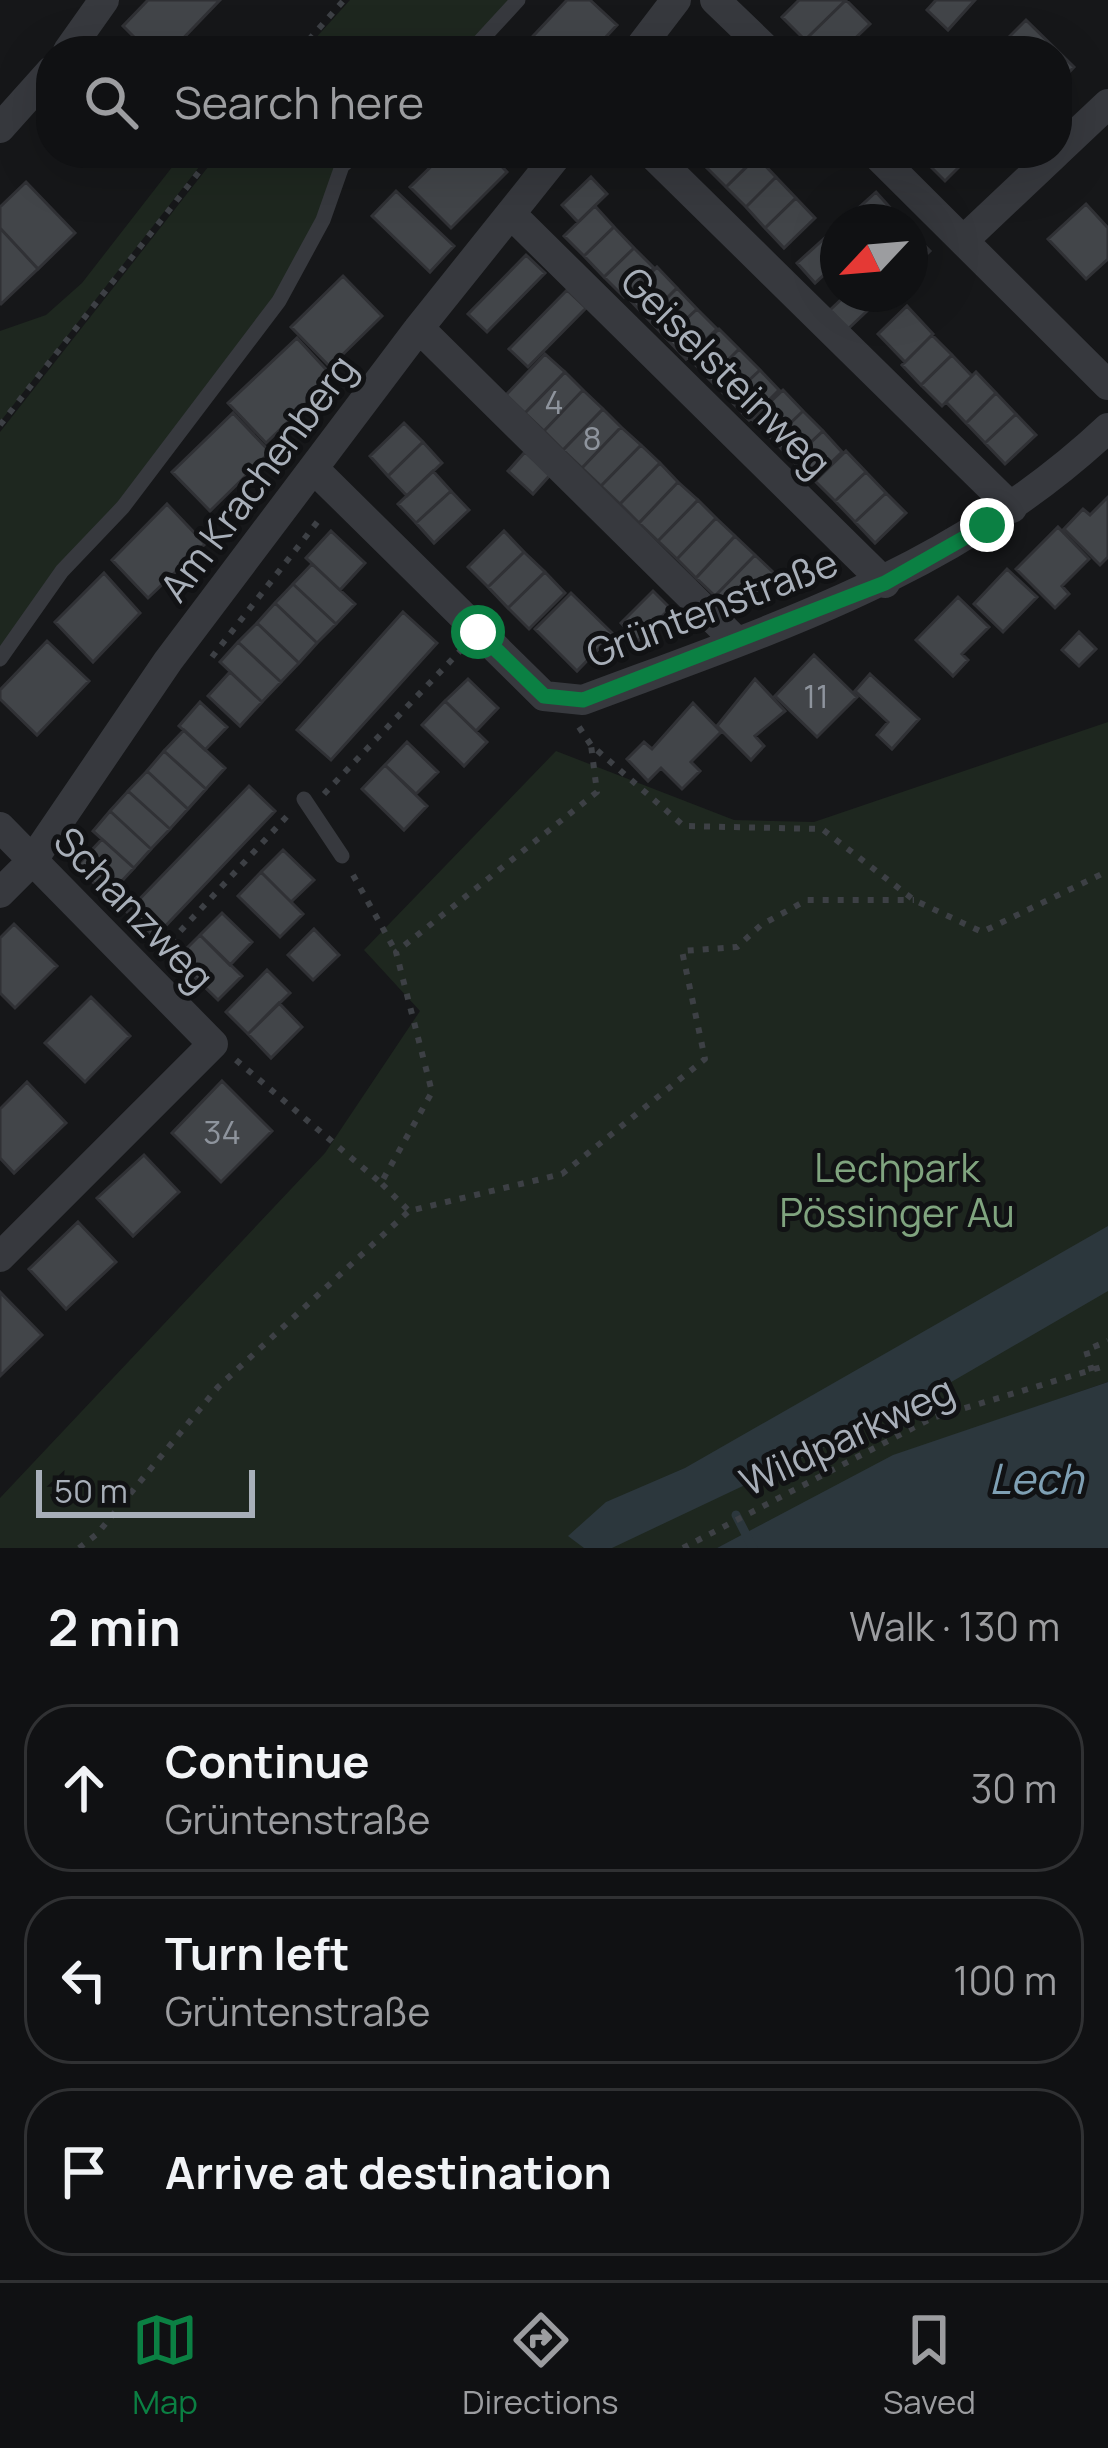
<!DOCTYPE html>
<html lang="en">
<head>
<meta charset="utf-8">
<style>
  :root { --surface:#101113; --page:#191a1c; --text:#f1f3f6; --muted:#9c9da0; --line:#303133; --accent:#0b8043 }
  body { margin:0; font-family:Manrope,sans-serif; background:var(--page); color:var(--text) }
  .compass { position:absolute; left:820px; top:204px; width:108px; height:108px; border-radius:50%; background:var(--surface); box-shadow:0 12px 48px #0002; rotate:244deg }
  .scale { position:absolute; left:36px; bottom:30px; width:219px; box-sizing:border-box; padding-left:12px; border:6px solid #a8afb9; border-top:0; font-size:33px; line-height:42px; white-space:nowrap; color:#a8afb9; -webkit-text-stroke:9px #111214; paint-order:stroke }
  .stop { position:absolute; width:36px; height:36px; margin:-27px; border:9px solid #0b8043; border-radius:50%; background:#fff }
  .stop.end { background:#0b8043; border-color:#fff; box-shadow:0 3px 12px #0008 }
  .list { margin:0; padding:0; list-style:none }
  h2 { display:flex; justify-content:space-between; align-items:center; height:156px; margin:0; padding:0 48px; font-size:51px }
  h2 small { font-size:39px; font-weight:400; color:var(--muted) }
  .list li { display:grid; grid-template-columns:78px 1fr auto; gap:36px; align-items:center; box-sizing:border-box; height:168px; margin:0 24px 24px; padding:0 24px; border:3px solid var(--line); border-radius:48px }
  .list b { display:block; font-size:45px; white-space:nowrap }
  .list p { margin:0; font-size:39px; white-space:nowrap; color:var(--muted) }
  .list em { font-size:39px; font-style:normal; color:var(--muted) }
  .icon { flex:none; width:66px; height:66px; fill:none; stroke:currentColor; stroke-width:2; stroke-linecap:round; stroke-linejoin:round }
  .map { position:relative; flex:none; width:1108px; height:1548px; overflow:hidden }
  .search { position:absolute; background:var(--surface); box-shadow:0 12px 48px #0002; left:36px; right:36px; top:36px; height:132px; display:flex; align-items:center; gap:30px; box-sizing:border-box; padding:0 42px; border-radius:48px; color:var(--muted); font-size:45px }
  .sheet { height:732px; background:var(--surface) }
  nav { display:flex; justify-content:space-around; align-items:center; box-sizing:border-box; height:168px; border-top:3px solid var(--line); background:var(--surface); font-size:33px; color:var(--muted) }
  nav a { display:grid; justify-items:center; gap:6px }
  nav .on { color:var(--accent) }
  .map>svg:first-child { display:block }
  .green { fill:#1e271f }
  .water { fill:#2c373d }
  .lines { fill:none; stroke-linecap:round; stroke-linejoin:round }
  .stream { stroke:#2c373d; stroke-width:9 }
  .building { fill:#424549; stroke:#303135; stroke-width:3 }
  .path { stroke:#3d4045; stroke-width:6; stroke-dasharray:6 9; stroke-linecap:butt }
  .service { stroke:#37393e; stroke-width:15 }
  .minor { stroke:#37393e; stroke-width:30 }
  .route { stroke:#0b8043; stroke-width:15 }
  .labels { text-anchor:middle; stroke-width:10; stroke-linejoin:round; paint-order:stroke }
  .number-label { font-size:33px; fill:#8e949d }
  .street-label { font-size:39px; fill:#a8afb9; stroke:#111214 }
  .park-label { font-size:39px; fill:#80a47f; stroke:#111214 }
  .water-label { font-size:42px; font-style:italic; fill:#7fa0b4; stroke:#111214 }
</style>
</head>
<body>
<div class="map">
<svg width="1108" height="1548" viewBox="0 0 1108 1548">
  <rect width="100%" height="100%" fill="#161719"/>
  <path class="green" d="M350,0H512L465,51H304Z
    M183,153H210L0,422V331L46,315L82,283Z
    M219,153H354L275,301L183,425L0,652V432Z
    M1108,722V1382L978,1427L717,1548H0V1498L325,1153L420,1011L364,950L556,751L734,820L814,822Z"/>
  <path class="water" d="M1108,1226V1291L903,1410L612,1548H584L568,1536L606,1502L685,1468Z
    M1108,1382V1548H717L893,1455Z"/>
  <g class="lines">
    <path class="stream" d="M736,1515L753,1548"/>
  </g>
  <path class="building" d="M148,0H220L171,51H148L123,26Z
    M567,0H590L617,25L593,51H519Z
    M799,0H846L805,40L782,17Z
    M846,0L870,24L842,51H816L805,40Z
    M936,0H975L948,30L927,10Z
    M1026,20L1074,67L1057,85V51H995Z
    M445,153H489L507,172L451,228L410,187Z
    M716,153H748L754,159L726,187L704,165Z
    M917,153H973L945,181Z
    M757,157L776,177L746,207L726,187Z
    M591,177L607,194L578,222L562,205Z
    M776,177L796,198L765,228L746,207Z
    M26,182L75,233L38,269L0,228V207Z
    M396,191L454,246L430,272L372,216Z
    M876,192L894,212L883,222H843Z
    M796,198L815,218L784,248L765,228Z
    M1086,204L1108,228V259L1086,279L1048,239Z
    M595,206L614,227L584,256L564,236Z
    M838,226V262L815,283L797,263Z
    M614,227L634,248L604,277L584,256Z
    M0,228L38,269L1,304L0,303Z
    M911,232L930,251L910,270V233Z
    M634,248L654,268L624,297L604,277Z
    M526,255L545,273L487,332L468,314Z
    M657,267L677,288L647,318L627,297Z
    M343,276L382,316L330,367L291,327Z
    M677,288L697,309L666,338L647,318Z
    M567,290L586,308L528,367L509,349Z
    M847,294H885L848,329L830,310Z
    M907,306L933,334L905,362L878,334Z
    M697,309L717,329L686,359L666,338Z
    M719,329L739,349L709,379L689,358Z
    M932,335L952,355L921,385L902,365Z
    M297,338L334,378L266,443L228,403Z
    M739,349L760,370L729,399L709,379Z
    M545,354L565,372L525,413L506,395Z
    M952,355L972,376L942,406L921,385Z
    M760,370L779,390L749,420L729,399Z
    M565,372L583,390L544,431L525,413Z
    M976,372L996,393L966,423L946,402Z
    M583,390L603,409L563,450L544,431Z
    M783,390L803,411L773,440L752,419Z
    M996,393L1016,414L985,443L966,423Z
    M603,409L621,427L582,468L563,450Z
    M803,411L823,431L792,460L773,440Z
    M233,413L270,452L210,511L172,472Z
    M1016,414L1036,435L1005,464L985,443Z
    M404,423L423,442L388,476L370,456Z
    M621,427L641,445L601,486L582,468Z
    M823,431L842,452L812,481L792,460Z
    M423,442L442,463L407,496L388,476Z
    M641,445L660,463L620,504L601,486Z
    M846,451L866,472L835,501L815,481Z
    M525,452L550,475L533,494L508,471Z
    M660,463L678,482L639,523L620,504Z
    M433,471L451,491L416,523L398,504Z
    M866,472L886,493L855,522L835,501Z
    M678,482L698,500L658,541L639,523Z
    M451,491L469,510L434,543L416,523Z
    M886,493L906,513L875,543L855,522Z
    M1108,497V557L1100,565L1064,529L1083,509L1090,515Z
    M698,500L716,518L677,559L658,541Z
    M167,504L205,544L148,598L112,560Z
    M716,518L735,536L696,578L677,559Z
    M1058,527L1089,559L1062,586L1069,594L1055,608L1016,569Z
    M331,531L365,563L340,590L306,558Z
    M504,531L524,552L488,587L468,567Z
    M735,536L755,555L715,596L696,578Z
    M524,552L545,572L508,608L488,587Z
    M755,555L774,573L734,614L715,596Z
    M312,564L355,604L336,624L293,584Z
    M1007,569L1037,597L1003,632L974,604Z
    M545,572L565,593L529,629L508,608Z
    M104,573L140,613L93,662L55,622Z
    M293,584L336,624L317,643L275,603Z
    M653,591L670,608L638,641L621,623Z
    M571,593L613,634L577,671L535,629Z
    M958,597L989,627L962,654L968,660L953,676L916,640Z
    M275,603L317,643L299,663L257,623Z
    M403,612L437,643L331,760L297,730Z
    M257,623L299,663L281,682L238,642Z
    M1079,632L1096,649L1079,666L1062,650Z
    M47,641L89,681L37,735L0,699V690Z
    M238,642L281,682L262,702L220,662Z
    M814,655L857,697L817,737L775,696Z
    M230,672L262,702L240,726L208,696Z
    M870,674L919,719L892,749L877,735L888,722L855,691Z
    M468,679L498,708L476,731L445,701Z
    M755,679L785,711L755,736L764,746L751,760L717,726Z
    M445,701L487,742L464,766L422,725Z
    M200,702L227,727L205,750L179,726Z
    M693,703L721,732L691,762L700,771L682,789L661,768L648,781L627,759L644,742L652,749Z
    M184,730L225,768L206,789L164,751Z
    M407,742L438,772L416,794L385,765Z
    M164,751L206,789L188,809L147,771Z
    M385,765L427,806L404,830L362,789Z
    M147,771L188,809L170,829L128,791Z
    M249,786L275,811L154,938L127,912Z
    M128,791L170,829L151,849L110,811Z
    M110,811L151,849L134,868L93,831Z
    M102,839L134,868L108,896L76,867Z
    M283,850L314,880L291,902L261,872Z
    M261,872L303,914L280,937L238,896Z
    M222,913L252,942L230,965L200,935Z
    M14,924L57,966L15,1008L0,993V938Z
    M314,929L339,955L313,980L288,955Z
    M200,935L242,976L218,1000L176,959Z
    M267,970L290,993L248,1034L226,1012Z
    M91,997L130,1036L85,1082L45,1043Z
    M279,1003L302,1027L271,1058L248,1034Z
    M222,1081L272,1131L221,1182L172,1133Z
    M27,1082L66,1123L14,1173L0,1158V1109Z
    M144,1155L179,1192L133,1236L97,1198Z
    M78,1222L116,1262L66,1309L29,1269Z
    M0,1292L42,1335L0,1376Z"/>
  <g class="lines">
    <path class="path" d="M299,51L344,0
      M0,425L214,153
      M212,657L322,516
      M579,727L591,745L684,826L822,829L914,900L982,932L1108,871
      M324,794L460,651
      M353,875L396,952
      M160,953L290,813
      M236,1060L381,1183L432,1092L396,952L597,792L591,745
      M382,1184L409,1211
      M1092,1371L1086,1350L1108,1341
      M79,1548L97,1534L218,1387L409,1211L562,1174L705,1059L682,951L737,947L761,925L807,900H914
      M683,1548L932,1418L1108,1365"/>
    <path class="service" d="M471,51L518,0
      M0,659L62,571L123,507L279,301L323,220L342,166L358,153
      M304,799L342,856"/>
    <path class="minor" d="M715,0L768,51
      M68,51L104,0
      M637,51L676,0
      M0,128L51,71
      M1057,152L1108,104
      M651,153L1012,508
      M875,153L1108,385
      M513,216L885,583
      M965,239L1056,153
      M419,328L737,642
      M315,470L544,696L583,700C775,628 956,571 1108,428
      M0,827L213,1044L0,1257
      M0,893L32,861L168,661L419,328L559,153"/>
  </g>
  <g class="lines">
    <path class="route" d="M478,632L544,696L583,700L885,583L987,525"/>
  </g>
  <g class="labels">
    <g class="number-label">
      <text x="554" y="414">4</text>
      <text x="592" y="450">8</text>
      <text x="816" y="708">11</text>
      <text x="222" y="1144">34</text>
    </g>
    <g class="street-label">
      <text transform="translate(726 372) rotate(45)" y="14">Geiselsteinweg</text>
      <text transform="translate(258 478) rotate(-53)" y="14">Am Krachenberg</text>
      <text transform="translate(712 608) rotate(-21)" y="14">Grüntenstraße</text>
      <text transform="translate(134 909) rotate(46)" y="14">Schanzweg</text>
      <text transform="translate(847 1436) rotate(-25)" y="14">Wildparkweg</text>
    </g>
    <g class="park-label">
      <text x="897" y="1182">Lechpark<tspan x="897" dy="45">Pössinger Au</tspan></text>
    </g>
    <g class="water-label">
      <text x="1036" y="1494">Lech</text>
    </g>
  </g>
</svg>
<svg class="compass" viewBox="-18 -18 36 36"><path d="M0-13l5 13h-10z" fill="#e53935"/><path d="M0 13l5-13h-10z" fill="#9c9da0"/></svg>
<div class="scale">50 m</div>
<div class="stop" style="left:478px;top:632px"></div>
<div class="stop end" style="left:987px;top:525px"></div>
<div class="search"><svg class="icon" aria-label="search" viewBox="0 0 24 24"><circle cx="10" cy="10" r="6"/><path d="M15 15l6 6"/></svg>Search here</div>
</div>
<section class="sheet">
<h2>2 min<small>Walk · 130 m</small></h2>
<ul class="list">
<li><svg class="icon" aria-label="ahead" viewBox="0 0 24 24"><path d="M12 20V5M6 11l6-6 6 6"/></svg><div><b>Continue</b><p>Grüntenstraße</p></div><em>30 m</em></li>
<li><svg class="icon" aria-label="left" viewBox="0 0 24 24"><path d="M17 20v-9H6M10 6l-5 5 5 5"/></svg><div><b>Turn left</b><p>Grüntenstraße</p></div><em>100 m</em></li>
<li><svg class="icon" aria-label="arrive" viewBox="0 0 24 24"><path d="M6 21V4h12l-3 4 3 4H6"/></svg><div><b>Arrive at destination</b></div></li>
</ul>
</section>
<nav>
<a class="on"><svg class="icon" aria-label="map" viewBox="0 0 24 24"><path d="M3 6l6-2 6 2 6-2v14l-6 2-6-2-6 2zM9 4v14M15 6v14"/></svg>Map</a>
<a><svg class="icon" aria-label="directions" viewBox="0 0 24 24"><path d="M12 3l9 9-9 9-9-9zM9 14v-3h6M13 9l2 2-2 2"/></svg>Directions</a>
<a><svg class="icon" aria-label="saved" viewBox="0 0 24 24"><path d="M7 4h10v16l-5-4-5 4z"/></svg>Saved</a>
</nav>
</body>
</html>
